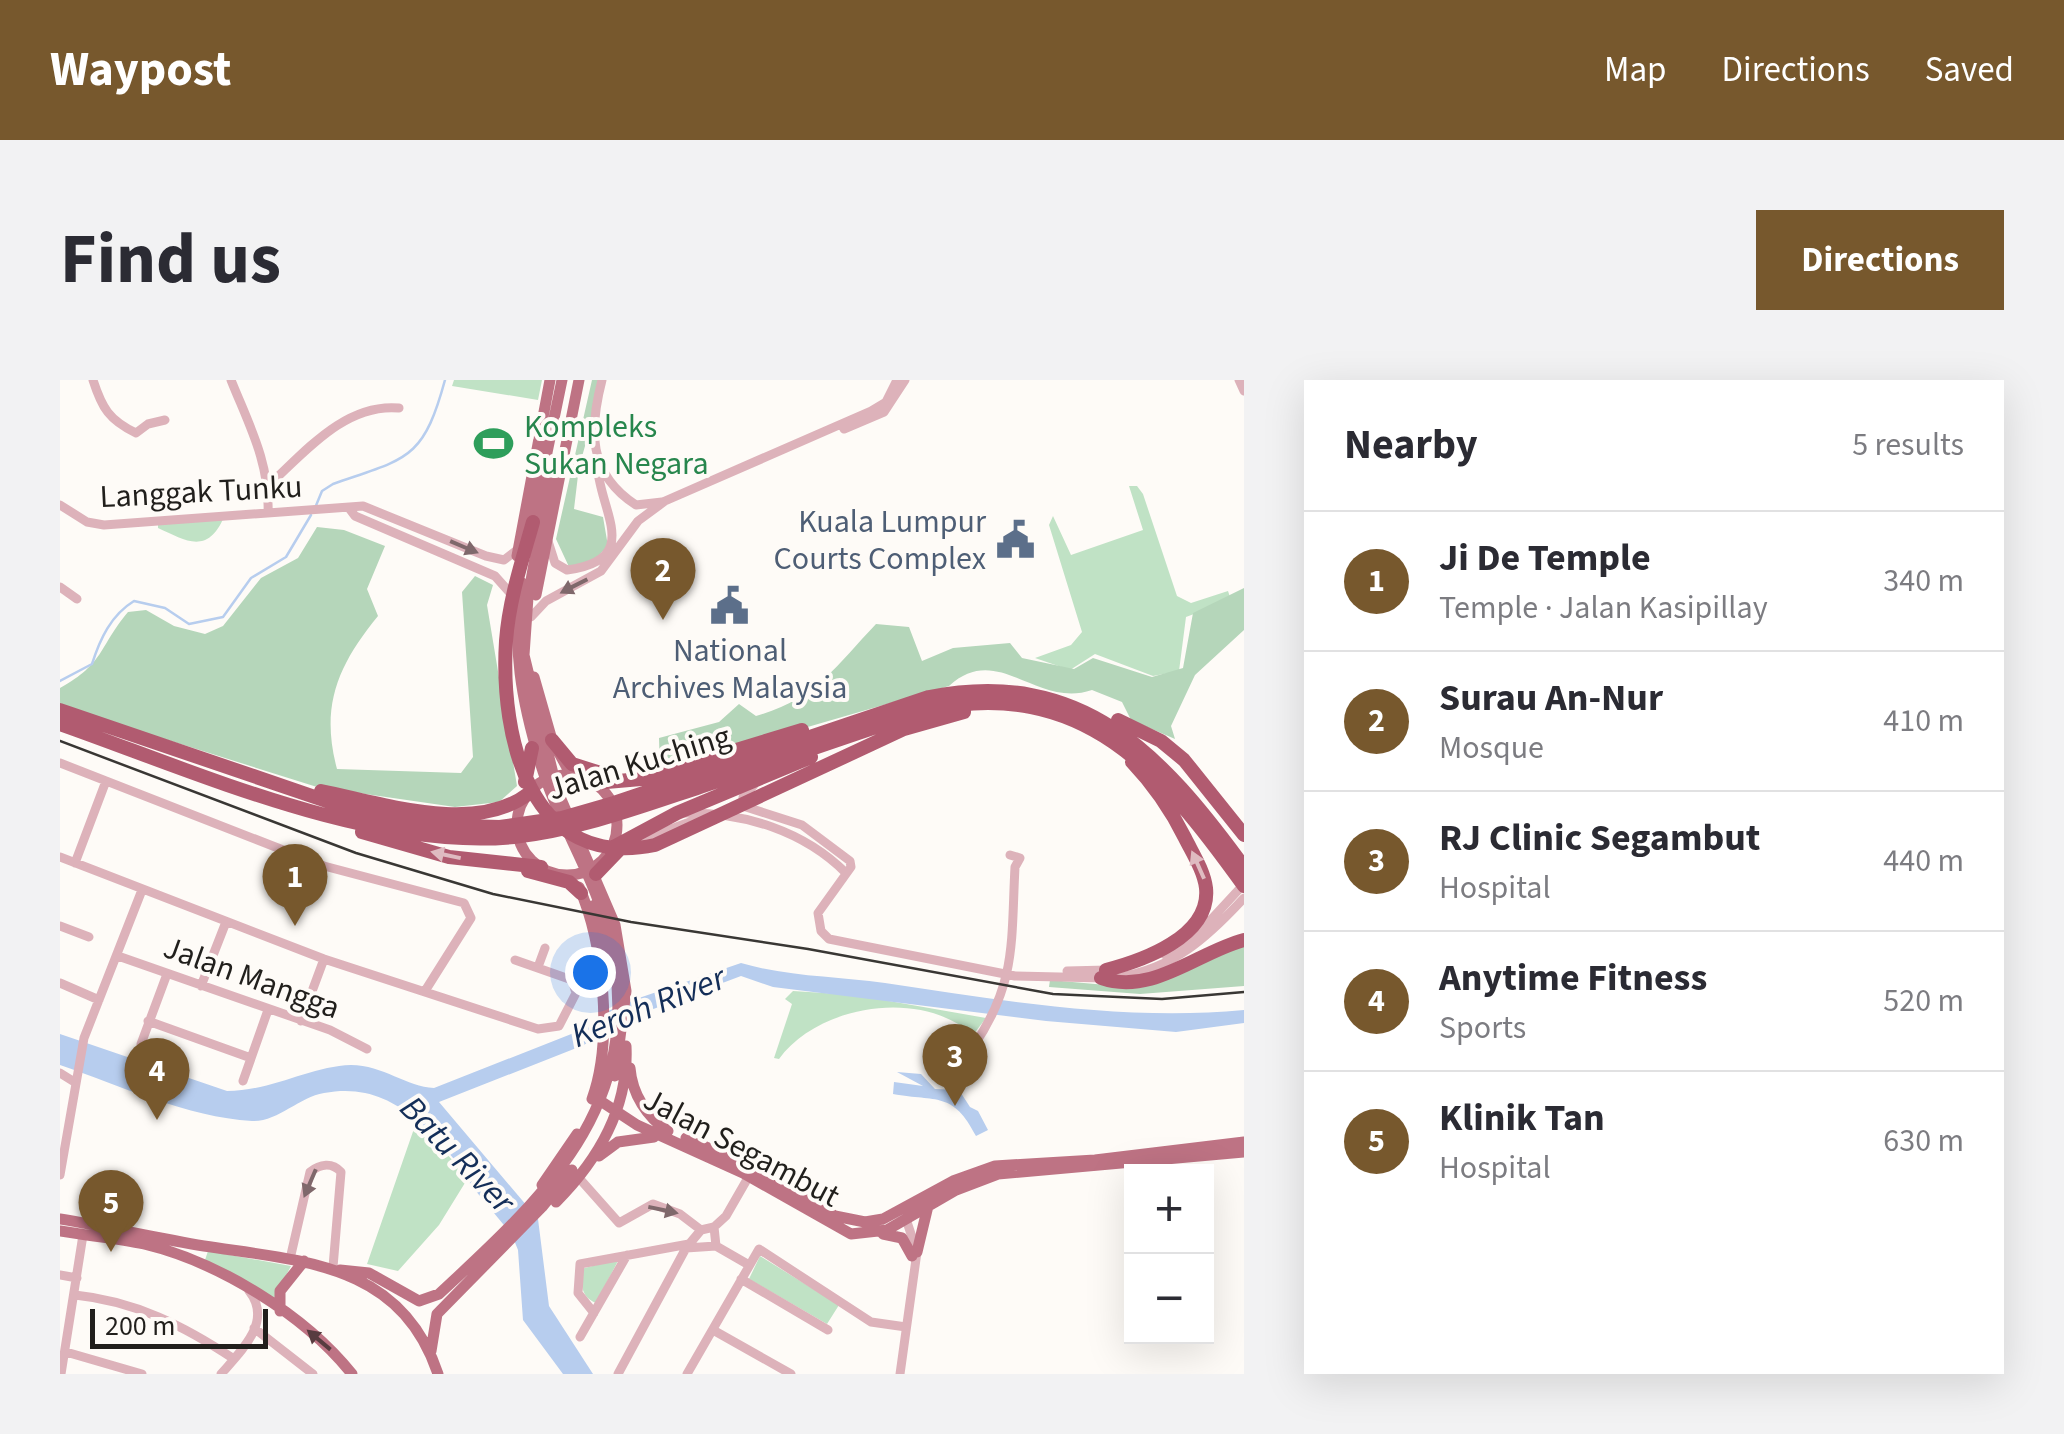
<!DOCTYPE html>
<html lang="en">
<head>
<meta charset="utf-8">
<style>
  :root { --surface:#fff; --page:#f2f2f3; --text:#2b2b33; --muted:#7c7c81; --line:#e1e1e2; --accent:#77582d }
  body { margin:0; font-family:"Source Sans 3",sans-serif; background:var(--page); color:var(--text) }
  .controls { position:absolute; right:30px; bottom:30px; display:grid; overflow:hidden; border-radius:0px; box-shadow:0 10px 40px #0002 }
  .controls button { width:90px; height:90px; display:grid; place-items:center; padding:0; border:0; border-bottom:2px solid var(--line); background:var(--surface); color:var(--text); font:50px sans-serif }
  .scale { position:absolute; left:30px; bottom:25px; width:178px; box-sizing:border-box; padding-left:10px; border:5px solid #211f1c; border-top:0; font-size:28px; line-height:35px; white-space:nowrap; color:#211f1c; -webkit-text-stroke:8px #fefbf7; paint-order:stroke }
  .you { position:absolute; left:530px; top:592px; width:35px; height:35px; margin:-25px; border:8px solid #fff; border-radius:50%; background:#1a73e8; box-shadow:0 0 0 15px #1a73e833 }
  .badge { display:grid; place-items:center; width:65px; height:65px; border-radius:50%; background:var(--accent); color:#fff; font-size:32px; font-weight:700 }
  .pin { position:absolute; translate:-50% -82px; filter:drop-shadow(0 2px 5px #0008) }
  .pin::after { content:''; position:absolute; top:52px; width:35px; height:30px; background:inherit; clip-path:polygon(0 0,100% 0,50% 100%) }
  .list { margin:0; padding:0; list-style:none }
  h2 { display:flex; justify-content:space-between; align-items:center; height:130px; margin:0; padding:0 40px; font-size:42px }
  h2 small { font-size:32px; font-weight:400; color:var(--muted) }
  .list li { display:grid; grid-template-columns:65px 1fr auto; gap:30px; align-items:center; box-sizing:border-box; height:140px; padding:0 40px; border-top:2px solid var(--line) }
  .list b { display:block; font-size:38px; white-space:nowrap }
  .list p { margin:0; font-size:32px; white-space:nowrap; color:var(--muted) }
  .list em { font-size:32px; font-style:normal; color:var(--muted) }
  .map { position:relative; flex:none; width:1184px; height:994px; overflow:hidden; border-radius:0px }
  header { display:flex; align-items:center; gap:60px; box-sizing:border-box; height:140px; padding:0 50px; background:var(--accent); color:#fff }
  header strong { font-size:48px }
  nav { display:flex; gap:55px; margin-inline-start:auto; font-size:35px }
  .intro { display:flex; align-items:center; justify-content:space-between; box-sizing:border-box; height:240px; padding:0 60px }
  h1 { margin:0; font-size:70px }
  .button { padding:25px 45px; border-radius:0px; background:var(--accent); color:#fff; font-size:35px; font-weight:700 }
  main { display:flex; gap:60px; padding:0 60px }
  aside { flex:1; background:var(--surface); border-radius:0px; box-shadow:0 10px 40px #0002 }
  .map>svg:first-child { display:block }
  .green { fill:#c0e2c5 }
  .forest { fill:#b5d6ba }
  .water { fill:#b7cdee }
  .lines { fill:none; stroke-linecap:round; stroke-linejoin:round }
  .stream { stroke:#b7cdee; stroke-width:2.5 }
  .minor { stroke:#ddb2ba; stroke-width:9 }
  .major { stroke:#be7384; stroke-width:11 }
  .highway { stroke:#b15b70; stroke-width:14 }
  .rail { stroke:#393734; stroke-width:2.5 }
  .oneway { fill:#7f686b }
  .oneway2 { fill:#dfbbc1 }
  .oneway3 { fill:#583c40 }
  .labels { text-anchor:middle; stroke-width:8; stroke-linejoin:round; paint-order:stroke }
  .leisure-label { font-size:32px; fill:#27864d; stroke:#fefbf7; text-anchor:start }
  .street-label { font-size:32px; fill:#211f1c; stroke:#fefbf7 }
  .service-label { font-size:32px; fill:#4e5e75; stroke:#fefbf7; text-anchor:end }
  .water-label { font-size:35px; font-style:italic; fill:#142e58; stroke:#fefbf7 }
</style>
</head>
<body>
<header>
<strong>Waypost</strong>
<nav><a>Map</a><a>Directions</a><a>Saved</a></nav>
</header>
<div class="intro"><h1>Find us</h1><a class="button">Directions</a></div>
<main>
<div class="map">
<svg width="1184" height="994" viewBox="0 0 1184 994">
  <rect width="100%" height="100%" fill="#fefbf7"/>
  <path class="green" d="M394,0H482L478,20L392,6Z
    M1069,106H1077L1083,114L1117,216L1131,223L1168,211L1171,220L1126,237L1119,291L1093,296L1035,274L1010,290L975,278L1011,265L1022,252L989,145L993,136L1011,175L1083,150Z
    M164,137C147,176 125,160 98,148V144Z
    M733,611L795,615L926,638L913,655C861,608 758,625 719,679L714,678L732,624L725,619Z
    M357,740L408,798L379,845L338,891L307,884Z
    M148,871L231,886L213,920L145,880Z
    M700,876L779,925L767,944L689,899Z
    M559,879L536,923C520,916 522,905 521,889Z"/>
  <path class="forest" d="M532,0H544L519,87L514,129L543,137L548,166L529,185L510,189L496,159Z
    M257,147L284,150L325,166L307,209L318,236C278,285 260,326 277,389L401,393L413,377L402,212L415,196L433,205L427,225L457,406L439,422L395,427L257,407L0,326V308C45,283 38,268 68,232L86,230L114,246L145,254L163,246L201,198L238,178Z
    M1184,208V250L1135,295L1111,346L1115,359L1071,340L1062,322L1032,310C976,329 938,261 889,306L600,390L599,358L659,342L679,324L696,336C756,319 775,287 816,244L849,247L862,281L893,268L950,263L962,278L1014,289L1033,278L1092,297L1123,288L1133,233Z
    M1184,564V606L1080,614L989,607L990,600L1069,607Z"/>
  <path class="water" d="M681,583C729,597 776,596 825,603C945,621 1063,641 1184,630V643L1116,652L986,641L713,607L681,596L551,645L524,665L379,722L478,839L489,926L533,994H503L463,940L458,870L452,855L410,804L409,796C369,751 333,700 264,713C239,717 218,742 192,741C127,737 61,706 0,685V654L167,711C212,711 251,686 291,685C323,685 347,707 374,708L524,649L548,631L579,618Z
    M837,692L861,694L875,709L899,710L910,727L918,731L928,750L916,756C893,711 877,722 833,714L834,702L863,706Z"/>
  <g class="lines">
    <path class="stream" d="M255,128L262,111L273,104C347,78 363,81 385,0
      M0,301L32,284C40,259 51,235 74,221L105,228L129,244L163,237L191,198L226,177L251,135"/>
    <path class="minor" d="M33,0C42,28 49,40 76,53L88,44L105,40
      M171,0C189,45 210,83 208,133
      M542,0C529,50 528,94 576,125L602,122
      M1179,0L1184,11
      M784,49L824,32L845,0
      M209,105C245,72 285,23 339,28
      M0,125L27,142L44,145L303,126L426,176L444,180L457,170
      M289,128L295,136L435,196L451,214
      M488,161L495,183L507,190C586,179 537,129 537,81
      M0,207L17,219
      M471,237L486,221L541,191L578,141L605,121L811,31L826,22L837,0
      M0,383L264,486L404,523L411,538L365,611
      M694,405L683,417V426L742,445L790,481L791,487L758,533L761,551L769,559L955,596L1043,598
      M625,433C684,432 744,451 786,493
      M573,463L638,439
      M0,477L264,579L478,649L499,646L516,613L512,600L455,580
      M15,483L46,401
      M0,546L29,557
      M1105,575L1134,558L1184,504
      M58,576L270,650L307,669
      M478,587L485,568
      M1007,591L1047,590
      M1059,597C1114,588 1147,558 1184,518
      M0,603L39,620
      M141,606L166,542
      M88,641L191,678
      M241,641L264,579
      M81,664L107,594
      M913,667C957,603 951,561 955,487L960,478L950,475
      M0,693L16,703
      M183,701L208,630
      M0,795L24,658L82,510
      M519,798L559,843L593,824L620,834L641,850
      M654,847L656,866L626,868L641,850Z
      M654,847L666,836L689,796
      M656,866L689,885
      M230,879L250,792C260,784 272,782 281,792L273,887
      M0,895L17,898
      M681,899L768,950
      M15,915C75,921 124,946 174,979
      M534,933L518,913L520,884L629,864
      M194,948L253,994
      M653,950L731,994
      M520,957L567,875
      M6,972L82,994
      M1,994L23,855
      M161,994C182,970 213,941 189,911
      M558,994L626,868
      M627,994L699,869L811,942L846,947
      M840,994L857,872L846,839"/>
    <path class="major" d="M490,95L468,217L464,275L497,410L555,545L566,611L555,696
      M471,150L502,0
      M457,176L490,0
      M476,215L519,0
      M474,297L492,360L511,395
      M457 445a50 50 0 1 1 100 0a50 50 0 1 1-100 0Z
      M519,507C544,564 553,661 532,719
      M532,526L544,570
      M570,688C572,714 587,737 608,751
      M536,718L577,745L683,793L791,854L827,850L896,810L938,794L1184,772
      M626,758L693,788L775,836L805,842L823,839L893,801L935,786L1035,780L1184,762
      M539,776L558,762L594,757
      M482,805L517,754
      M496,822C538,780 569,727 566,666
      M0,839C48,847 96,858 144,866C242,881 341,883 378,994
      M0,851C28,856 57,858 84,864C159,882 245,935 292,994
      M823,854L842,858L852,876
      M857,872L868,826
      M280,890L309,893L359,921L379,914C493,809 593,716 546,544C530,488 497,439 480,382C462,322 451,266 462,203
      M220,931V911L244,881
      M371,971L377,934L482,827L512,790"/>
    <path class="highway" d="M473,142C462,181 449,220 446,261C440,357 470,491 595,465L844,349L904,332
      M0,330L287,428L365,445L440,447L502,438L554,423L869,317C1023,287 1101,374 1184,487
      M1058,340L1101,361L1124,380L1184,455
      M0,344C134,391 311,471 454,457C517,450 577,428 637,408C714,382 790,355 867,330C1024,296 1102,392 1184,506
      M492,360L512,384L550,396
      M465,402L472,368
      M535,403L581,399L742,350
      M261,411C322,423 414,455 468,414
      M302,452L389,477L481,487
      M550,469L617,433L751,377
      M468,491L509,502L521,513
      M536,494L561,468
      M1046,590C1081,581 1151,557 1146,508C1144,491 1133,474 1125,458C1111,430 1094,405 1072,382
      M1041,598C1092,616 1138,572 1184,560"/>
    <path class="rail" d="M0,361L296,473L433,514L571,542L748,569L993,614L1102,619L1184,612"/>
  </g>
  <defs><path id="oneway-solid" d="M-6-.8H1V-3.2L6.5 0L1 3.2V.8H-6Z" transform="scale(2.5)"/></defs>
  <g class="oneway">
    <use href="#oneway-solid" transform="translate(404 167) rotate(23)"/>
    <use href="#oneway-solid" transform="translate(514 206) rotate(153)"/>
    <use href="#oneway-solid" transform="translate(250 803) rotate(113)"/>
    <use href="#oneway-solid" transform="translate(603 830) rotate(12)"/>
  </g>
  <g class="oneway2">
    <use href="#oneway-solid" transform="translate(386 475) rotate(-168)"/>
    <use href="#oneway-solid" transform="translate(1138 485) rotate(-114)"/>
  </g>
  <use class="oneway3" href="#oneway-solid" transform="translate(259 960) rotate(-140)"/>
  <defs>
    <symbol id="stadium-bare" viewBox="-9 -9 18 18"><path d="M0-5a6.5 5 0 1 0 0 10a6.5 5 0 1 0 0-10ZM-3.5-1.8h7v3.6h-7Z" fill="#2e9e5b" stroke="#fefbf7" stroke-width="2.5" paint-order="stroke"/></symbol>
    <symbol id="civic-bare" viewBox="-9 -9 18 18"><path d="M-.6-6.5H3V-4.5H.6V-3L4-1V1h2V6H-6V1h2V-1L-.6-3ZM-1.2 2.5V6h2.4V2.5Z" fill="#5c6f8a" stroke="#fefbf7" stroke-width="2.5" paint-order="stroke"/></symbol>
  </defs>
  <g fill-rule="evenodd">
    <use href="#stadium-bare" x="406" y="36" width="55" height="55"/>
    <use href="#civic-bare" x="928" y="132" width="55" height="55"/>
    <use href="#civic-bare" x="642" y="198" width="55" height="55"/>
  </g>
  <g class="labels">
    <g class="leisure-label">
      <text x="464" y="57">Kompleks<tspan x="464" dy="37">Sukan Negara</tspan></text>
    </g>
    <g class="street-label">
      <text transform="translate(141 111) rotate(-3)" y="11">Langgak Tunku</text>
      <text transform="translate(579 382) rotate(-17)" y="11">Jalan Kuching</text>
      <text transform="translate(192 597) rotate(20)" y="11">Jalan Mangga</text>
      <text transform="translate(682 767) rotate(28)" y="11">Jalan Segambut</text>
    </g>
    <g class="service-label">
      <text x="926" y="152">Kuala Lumpur<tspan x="926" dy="37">Courts Complex</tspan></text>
      <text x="670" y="281" text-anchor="middle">National<tspan x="670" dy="37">Archives Malaysia</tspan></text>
    </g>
    <g class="water-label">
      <text transform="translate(588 626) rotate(-22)" y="12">Keroh River</text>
      <text transform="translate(398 774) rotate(46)" y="12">Batu River</text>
    </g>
  </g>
</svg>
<div class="controls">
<button>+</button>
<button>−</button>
</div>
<div class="scale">200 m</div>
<div class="you"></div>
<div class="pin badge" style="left:235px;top:546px">1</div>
<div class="pin badge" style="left:603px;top:240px">2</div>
<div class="pin badge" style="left:895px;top:726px">3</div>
<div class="pin badge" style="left:97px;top:740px">4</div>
<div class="pin badge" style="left:51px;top:872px">5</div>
</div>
<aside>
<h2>Nearby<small>5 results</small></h2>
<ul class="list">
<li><span class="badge">1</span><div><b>Ji De Temple</b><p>Temple · Jalan Kasipillay</p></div><em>340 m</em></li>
<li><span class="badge">2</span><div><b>Surau An-Nur</b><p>Mosque</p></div><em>410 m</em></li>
<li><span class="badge">3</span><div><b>RJ Clinic Segambut</b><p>Hospital</p></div><em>440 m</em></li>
<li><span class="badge">4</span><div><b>Anytime Fitness</b><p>Sports</p></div><em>520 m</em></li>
<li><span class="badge">5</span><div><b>Klinik Tan</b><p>Hospital</p></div><em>630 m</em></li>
</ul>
</aside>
</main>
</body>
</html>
